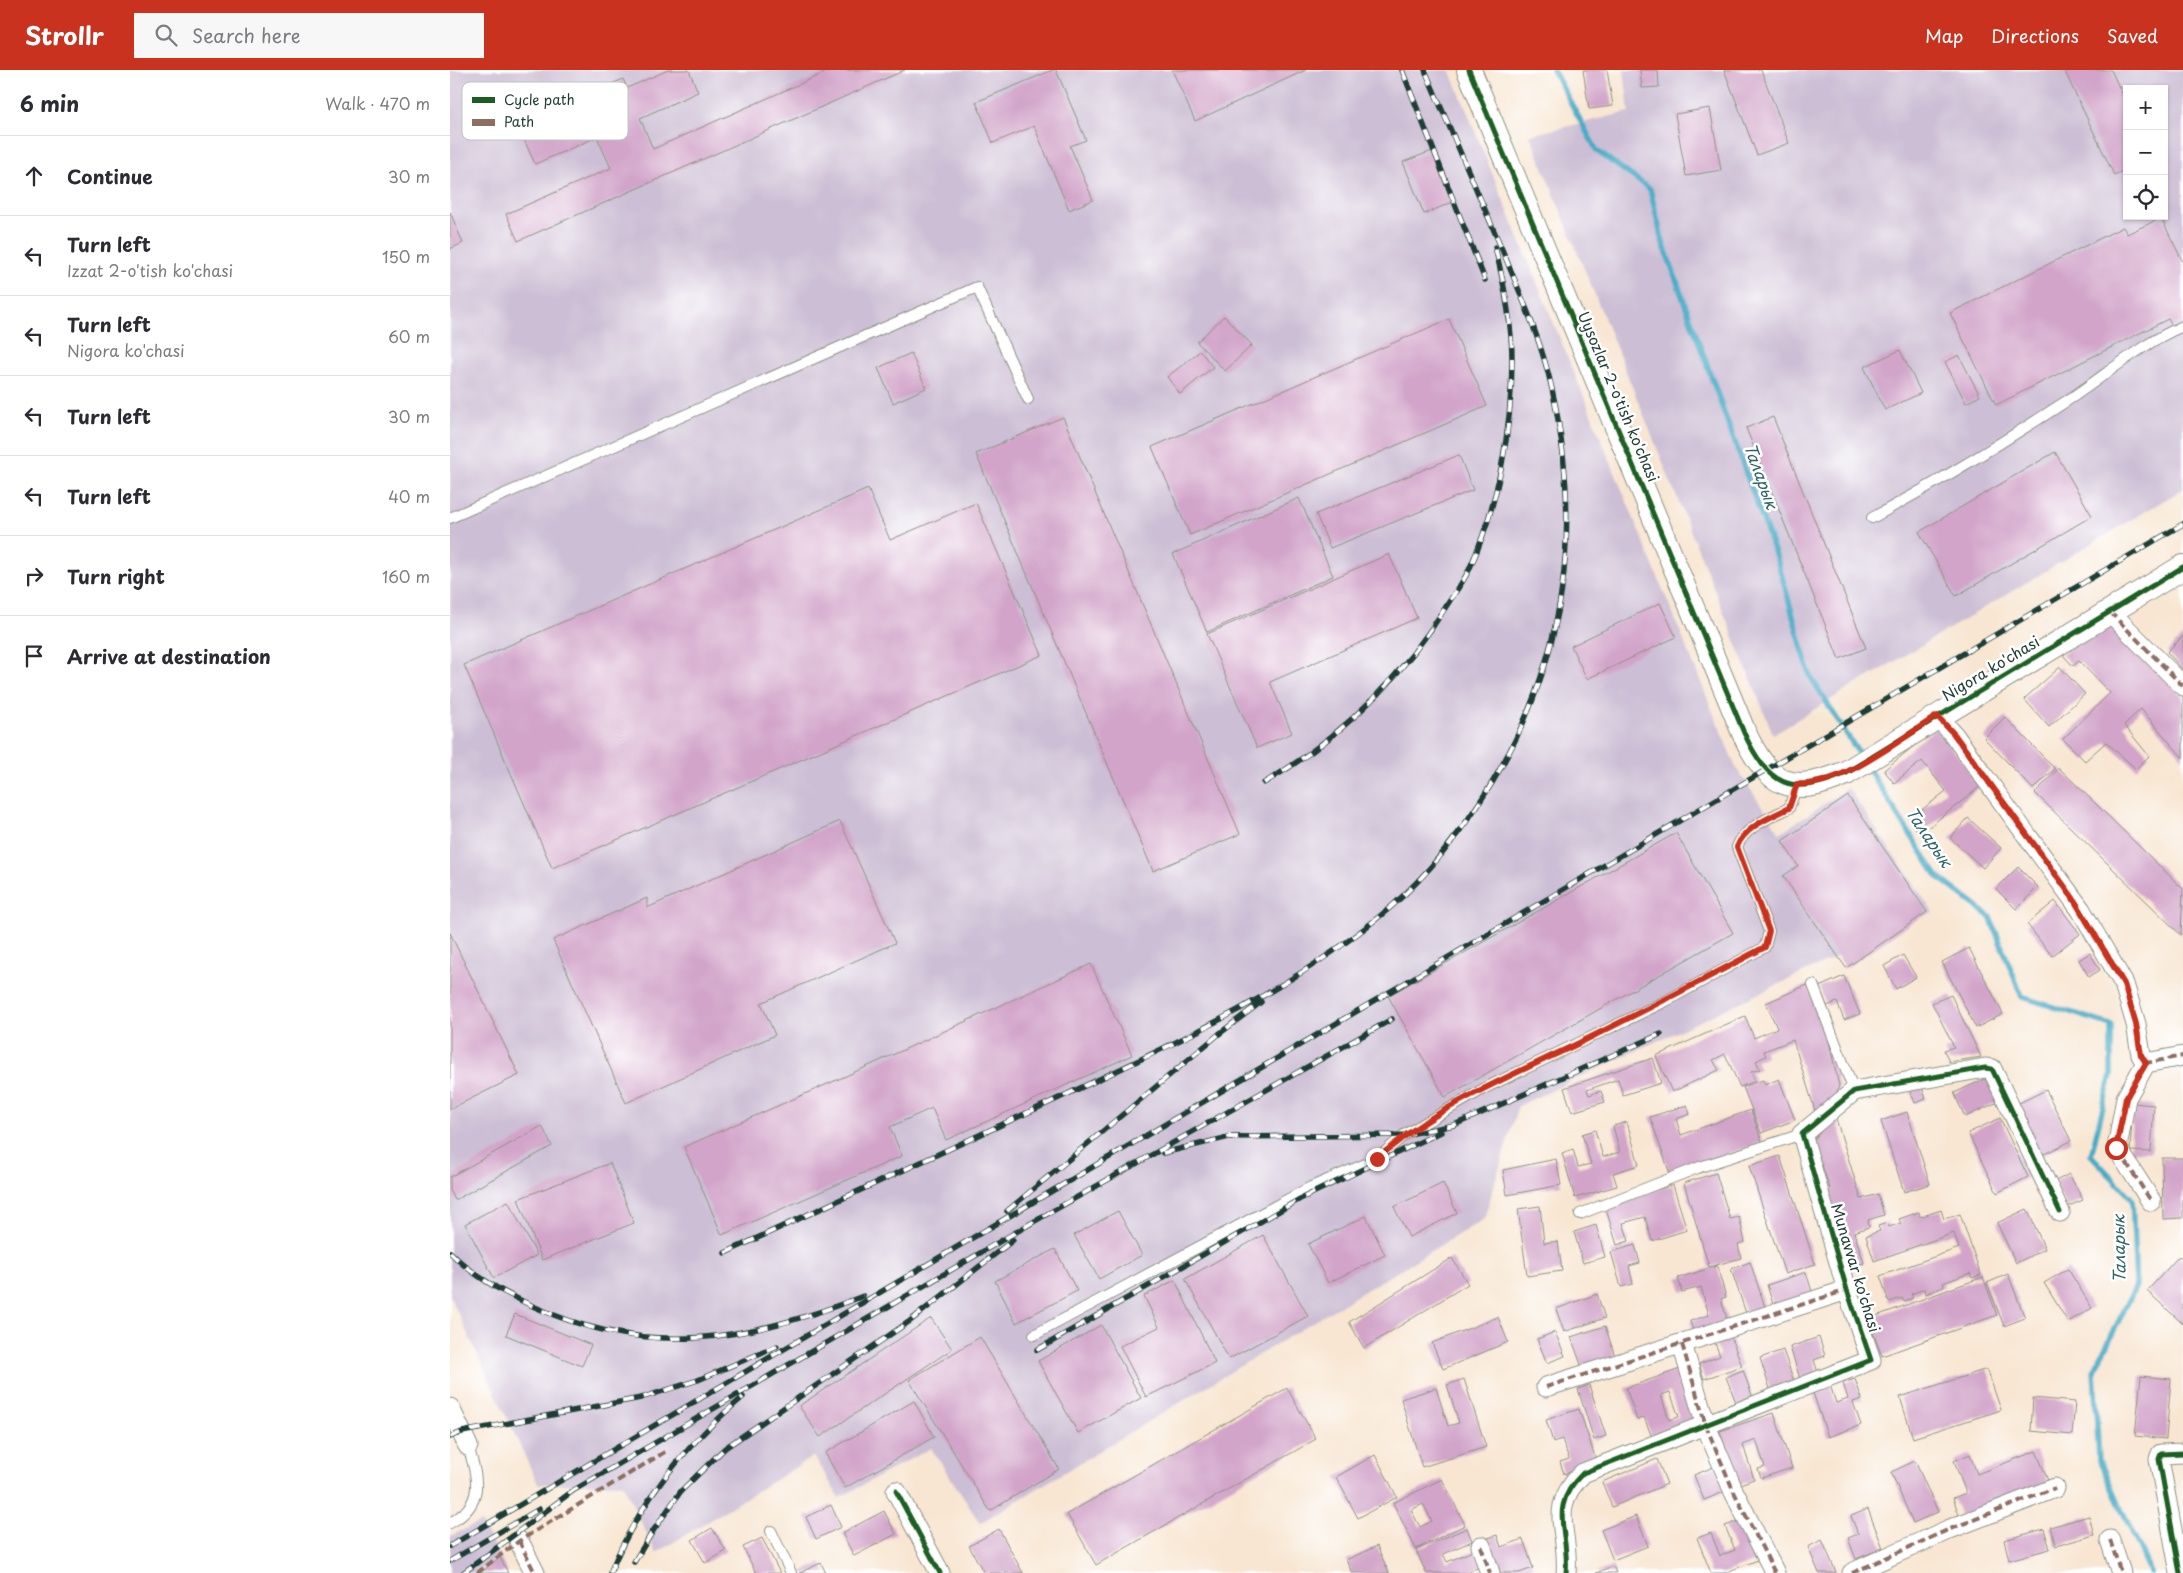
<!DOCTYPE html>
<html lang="en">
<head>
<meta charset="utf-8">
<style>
  :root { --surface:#fff; --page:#f7f7f7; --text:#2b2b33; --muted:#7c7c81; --line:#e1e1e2; --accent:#c8321e }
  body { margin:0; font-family:"Playpen Sans",sans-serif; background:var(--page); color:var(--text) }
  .controls { position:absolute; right:15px; top:15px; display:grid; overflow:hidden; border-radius:0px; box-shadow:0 1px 4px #0004 }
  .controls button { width:45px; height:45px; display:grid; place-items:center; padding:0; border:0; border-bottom:1px solid var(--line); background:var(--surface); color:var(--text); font:25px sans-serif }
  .stop { position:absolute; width:15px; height:15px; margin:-11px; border:4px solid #c8321e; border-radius:50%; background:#fff }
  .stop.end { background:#c8321e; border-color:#fff; box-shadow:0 1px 5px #0008 }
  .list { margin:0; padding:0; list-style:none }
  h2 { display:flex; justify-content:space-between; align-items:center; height:65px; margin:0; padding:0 20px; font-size:21px }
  h2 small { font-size:16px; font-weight:400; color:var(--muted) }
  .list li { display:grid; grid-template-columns:32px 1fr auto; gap:15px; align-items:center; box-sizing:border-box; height:80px; padding:0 20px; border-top:1px solid var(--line) }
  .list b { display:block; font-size:19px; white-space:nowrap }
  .list p { margin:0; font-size:16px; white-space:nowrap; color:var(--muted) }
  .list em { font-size:16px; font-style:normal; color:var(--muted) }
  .icon { flex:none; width:28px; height:28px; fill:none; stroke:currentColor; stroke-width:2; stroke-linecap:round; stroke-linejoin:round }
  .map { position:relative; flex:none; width:1733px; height:1503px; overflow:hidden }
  header { display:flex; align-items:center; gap:30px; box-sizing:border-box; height:70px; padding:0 25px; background:var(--accent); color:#fff }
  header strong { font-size:24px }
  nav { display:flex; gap:28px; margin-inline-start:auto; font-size:18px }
  .search { width:350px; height:45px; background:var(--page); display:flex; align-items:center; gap:12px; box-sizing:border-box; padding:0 18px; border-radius:0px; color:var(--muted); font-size:19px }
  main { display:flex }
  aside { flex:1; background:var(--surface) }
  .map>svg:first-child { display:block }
  .industrial { fill:#ccbed4; fill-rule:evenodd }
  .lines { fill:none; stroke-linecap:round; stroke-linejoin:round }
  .stream { stroke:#46abc6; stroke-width:5.5 }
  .building { fill:#d2a4c9; fill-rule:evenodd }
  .service-casing { stroke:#8c9283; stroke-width:12 }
  .minor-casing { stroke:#8c9283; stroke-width:21 }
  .tertiary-casing { stroke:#8c9283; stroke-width:26 }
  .service { stroke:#fff; stroke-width:10 }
  .minor { stroke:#fff; stroke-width:19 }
  .tertiary { stroke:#fff; stroke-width:24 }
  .rail-casing { stroke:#1f3d34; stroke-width:5.5 }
  .rail { stroke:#fff; stroke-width:4; stroke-dasharray:11; stroke-linecap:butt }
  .quiet { stroke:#8d6e63; stroke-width:4; stroke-dasharray:8 4; stroke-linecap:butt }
  .cycleway-casing { stroke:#fff; stroke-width:8 }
  .cycleway { stroke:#1b5e20; stroke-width:5 }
  .route { stroke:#c8321e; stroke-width:6 }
  .labels { text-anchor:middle; stroke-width:5; stroke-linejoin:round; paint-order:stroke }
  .street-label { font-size:15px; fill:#1f3d34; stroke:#fff }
  .water-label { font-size:16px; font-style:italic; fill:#2d6467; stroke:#fff }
  .key { fill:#fff; stroke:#bcc5c2; stroke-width:1 }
  .key-label { font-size:14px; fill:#1f3d34 }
</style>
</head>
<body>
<header>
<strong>Strollr</strong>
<div class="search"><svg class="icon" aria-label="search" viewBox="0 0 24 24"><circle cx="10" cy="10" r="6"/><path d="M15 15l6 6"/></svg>Search here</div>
<nav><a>Map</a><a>Directions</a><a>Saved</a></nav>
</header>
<main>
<aside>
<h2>6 min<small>Walk · 470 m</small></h2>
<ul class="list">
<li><svg class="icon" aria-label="ahead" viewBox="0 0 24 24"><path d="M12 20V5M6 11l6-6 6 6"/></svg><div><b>Continue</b></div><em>30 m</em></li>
<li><svg class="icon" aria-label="left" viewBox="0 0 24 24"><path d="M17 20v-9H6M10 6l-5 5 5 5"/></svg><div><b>Turn left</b><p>Izzat 2-o'tish ko'chasi</p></div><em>150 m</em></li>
<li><svg class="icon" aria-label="left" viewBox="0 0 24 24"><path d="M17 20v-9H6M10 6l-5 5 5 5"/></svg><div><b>Turn left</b><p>Nigora ko'chasi</p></div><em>60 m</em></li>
<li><svg class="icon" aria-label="left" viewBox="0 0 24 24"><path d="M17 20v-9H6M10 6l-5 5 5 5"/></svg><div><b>Turn left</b></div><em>30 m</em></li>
<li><svg class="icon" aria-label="left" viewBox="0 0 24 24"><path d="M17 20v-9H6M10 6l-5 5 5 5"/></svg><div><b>Turn left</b></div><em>40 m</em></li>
<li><svg class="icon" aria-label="right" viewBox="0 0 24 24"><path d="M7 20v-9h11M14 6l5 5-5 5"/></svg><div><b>Turn right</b></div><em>160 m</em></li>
<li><svg class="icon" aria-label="arrive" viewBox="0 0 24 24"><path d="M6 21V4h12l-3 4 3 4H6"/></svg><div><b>Arrive at destination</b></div></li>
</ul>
</aside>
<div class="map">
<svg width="1733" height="1503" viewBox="0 0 1733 1503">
  <rect width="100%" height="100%" fill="#fff"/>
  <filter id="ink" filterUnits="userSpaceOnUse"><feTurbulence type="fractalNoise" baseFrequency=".02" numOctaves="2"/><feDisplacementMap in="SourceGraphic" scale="10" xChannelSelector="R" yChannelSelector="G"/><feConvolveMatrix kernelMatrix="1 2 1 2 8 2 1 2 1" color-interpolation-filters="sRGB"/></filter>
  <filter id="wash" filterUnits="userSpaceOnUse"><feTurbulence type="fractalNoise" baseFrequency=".0096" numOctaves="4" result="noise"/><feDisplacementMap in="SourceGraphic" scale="20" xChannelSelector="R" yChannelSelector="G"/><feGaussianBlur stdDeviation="1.12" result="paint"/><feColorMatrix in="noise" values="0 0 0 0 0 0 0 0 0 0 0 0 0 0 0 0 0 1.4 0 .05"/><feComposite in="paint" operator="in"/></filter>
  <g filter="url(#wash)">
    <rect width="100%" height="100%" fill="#f8e6d2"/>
    <path class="industrial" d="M0,0H1000L1286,698L1330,763L1398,718L1483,842L1068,1036L1034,1149L530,1453L481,1378L389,1428L364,1386L206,1483L173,1414H88L0,1226Z
      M1174,0H1733V419L1323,664L1080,65L1179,42ZM1677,19H1714V146H1677Z
      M31,1452L50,1487L26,1503H0V1466Z"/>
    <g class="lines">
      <path class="stream" d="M1103,0L1147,81L1200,119L1213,173L1327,489L1360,606L1411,687
        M1416,695L1487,806L1540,847L1572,927L1661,955V1005L1641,1085L1682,1129L1686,1216L1644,1301L1649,1390L1701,1503"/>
    </g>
    <g id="blocks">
      <path class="building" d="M218,0H239L248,22L190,48L203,79L381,0H455L68,171L56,144L161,98L147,67L85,94L72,65L134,37L130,28L173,9L177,18Z
        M603,0H606L636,70L620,76L643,130L619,140L584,56L543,73L526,32Z
        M722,0H856L745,51Z
        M1133,0H1157L1163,36L1139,39Z
        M1190,0H1208L1209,17L1192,18Z
        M1274,0H1311L1339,73L1307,85Z
        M1619,0H1661L1677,34V99L1664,105L1615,2Z
        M1260,38L1271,100L1236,106L1225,44Z
        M982,81L1003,132L974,144L953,92Z
        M0,142L13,173L0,179Z
        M1711,148L1733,192V251L1722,256L1718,249L1546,335L1500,243L1673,157L1677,164Z
        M774,246L802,275L775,301L747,272Z
        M999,249L1037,336L740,465L702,377Z
        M1450,280L1471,323L1435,340L1414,297Z
        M750,281L763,297L730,324L717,307Z
        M461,283L476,318L443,333L428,298Z
        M1509,285L1530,326L1516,333L1495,292Z
        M613,347L790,764L703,801L526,384Z
        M1323,347L1416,578L1389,589L1296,358Z
        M1605,382L1642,446L1506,526L1469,462Z
        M1009,385L1023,420L880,478L866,444Z
        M418,419L440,470L526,433L592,585L102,798L14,595Z
        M849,428L883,506L757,562L723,484Z
        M939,484L967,548L820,612L842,663L807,678L757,564Z
        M1210,533L1226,567L1137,609L1121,576Z
        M1662,553L1733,627V688L1691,639L1674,655L1699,686L1686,699L1656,672L1635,691L1613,669L1660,623L1629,591L1623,596L1612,584Z
        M1733,566V600L1717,582Z
        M1610,597L1635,624L1599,657L1574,629Z
        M1555,647L1605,699L1583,719L1534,668Z
        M1486,658L1531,716L1470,764L1459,750L1496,721L1472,691L1444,713L1434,700Z
        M1609,698L1733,819L1731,865L1585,723Z
        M1398,726L1477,842L1396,898L1333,806L1348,796L1332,771Z
        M1518,748L1551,778L1533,798L1500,768Z
        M390,751L445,873L311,933L325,965L176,1033L103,870L197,828V838Z
        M1226,763L1283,863L995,1027L938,926Z
        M1568,797L1588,817L1566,839L1546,819Z
        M1605,831L1630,864L1602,886L1577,854Z
        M0,863L69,1005L0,1039Z
        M1519,878L1553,944L1526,958L1492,892Z
        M1640,883L1650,900L1639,907L1629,890Z
        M1453,885L1466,907L1446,919L1434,896Z
        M641,894L682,985L496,1070L482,1038L440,1057L452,1086L272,1165L234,1077L414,998Z
        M1394,906L1410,944L1394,950L1387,932L1377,936L1369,917Z
        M1357,915L1375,954L1389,1016L1385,1027L1366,1044L1343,970L1314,981L1316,986L1306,991L1310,999L1301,1002L1305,1011L1290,1017L1275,984L1263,990L1269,1000L1222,1022L1206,986L1295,946L1304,968L1327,958L1316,933Z
        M1501,925L1531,987L1499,992L1494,980L1504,977L1482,933Z
        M1203,988L1211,1013L1173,1025L1168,1009L1137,1020L1139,1025L1151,1021L1155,1032L1122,1042L1114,1018Z
        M1539,1007L1550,1031L1515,1047L1504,1023Z
        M1329,1009L1345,1050L1311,1063L1293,1017L1313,1010L1315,1015Z
        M1470,1011L1476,1029L1465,1033L1458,1015Z
        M1596,1020L1621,1071L1590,1086L1565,1035Z
        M1683,1033L1704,1035L1701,1082L1680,1081Z
        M1237,1035L1240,1044L1226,1049L1231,1065L1301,1040L1312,1072L1220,1104L1200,1047Z
        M1457,1042L1480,1114L1454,1122L1431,1051Z
        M1550,1048L1578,1107L1547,1123L1518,1063Z
        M1386,1049L1411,1129L1428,1124L1434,1145L1418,1150L1419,1157L1404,1162L1414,1193L1400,1197L1374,1120L1380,1118L1363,1071L1374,1057Z
        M1177,1052L1189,1095L1163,1103L1167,1116L1125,1128L1112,1083L1123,1079L1128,1097L1141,1094L1132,1064L1145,1060L1153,1087L1170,1082L1163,1056Z
        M92,1056L102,1076L5,1130L0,1120V1107Z
        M1330,1086L1365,1194L1335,1204L1299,1096Z
        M1712,1088H1733V1148L1713,1149Z
        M1106,1089L1111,1115L1057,1125L1053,1100Z
        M160,1093L184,1153L92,1190L68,1129Z
        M1266,1103L1280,1149L1289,1147L1295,1172L1288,1174L1291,1188L1259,1197L1234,1113Z
        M1619,1104L1633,1130L1617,1137L1604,1112Z
        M993,1113L1007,1143L959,1167L944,1137Z
        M1223,1115L1237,1160L1202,1171L1195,1147L1173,1153L1179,1171L1167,1175L1155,1136Z
        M58,1131L87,1185L44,1208L15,1154Z
        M1090,1136L1094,1173L1108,1171L1112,1201L1077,1206L1068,1139Z
        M1577,1139L1595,1179L1566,1193L1547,1153Z
        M1491,1140L1494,1149L1510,1144L1531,1205L1522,1208L1520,1203L1493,1213L1494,1217L1475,1224L1474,1219L1461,1224L1463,1228L1453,1231L1452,1228L1439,1232L1430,1206L1509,1178L1504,1163L1424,1191L1416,1166L1430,1161L1428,1156L1437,1153L1439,1157L1451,1153L1449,1149L1469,1142L1470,1147Z
        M668,1141L692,1185L649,1209L624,1165Z
        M916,1146L935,1185L878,1213L858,1174Z
        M1146,1155L1155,1187L1133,1193L1124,1162Z
        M813,1165L858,1246L779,1289L735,1209Z
        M1185,1175L1190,1193L1179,1196L1183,1214L1171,1217L1161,1182Z
        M605,1179L627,1221L566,1253L545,1211Z
        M1729,1186L1733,1190V1254L1697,1221Z
        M1002,1188L1018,1214L914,1278L899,1252Z
        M1300,1192L1317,1243L1298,1249L1281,1199Z
        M1267,1196L1276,1227L1271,1229L1279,1256L1245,1267L1240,1251L1259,1245L1251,1217L1232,1222L1228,1208Z
        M1618,1199L1642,1238L1618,1252L1594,1213Z
        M1356,1202L1364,1228L1325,1241L1317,1215Z
        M1558,1204L1575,1248L1554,1256L1537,1213Z
        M1533,1207L1547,1245L1432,1286L1418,1249Z
        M725,1210L765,1293L696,1327L670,1276L709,1257L694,1226Z
        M1147,1224L1155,1248L1114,1262L1106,1239Z
        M65,1244L141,1275L132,1296L56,1265Z
        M1048,1247L1058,1272L993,1299L982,1273Z
        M481,1248L502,1279L370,1367L349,1336Z
        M651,1255L691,1328L628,1363L588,1291Z
        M1155,1256L1166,1289L1133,1300L1121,1267Z
        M1105,1262L1115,1286L1097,1293L1087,1269Z
        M1279,1262L1292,1296L1254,1309L1249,1294L1270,1286L1263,1268Z
        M530,1267L609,1399L540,1441L459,1310Z
        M1369,1267L1375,1286L1364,1290L1369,1306L1351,1312L1340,1277Z
        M1333,1280L1346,1317L1322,1325L1310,1288Z
        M1233,1298L1252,1353L1203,1370L1194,1347L1187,1350L1176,1318ZM1220,1322L1229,1347L1219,1350L1211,1325Z
        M1537,1299L1551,1340L1463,1368L1450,1327Z
        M1293,1300L1305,1334L1289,1340L1276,1307Z
        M1691,1306L1721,1309L1716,1369L1685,1366Z
        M1014,1309L1036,1377L972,1397L951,1329L986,1318L998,1356L1009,1353L997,1315Z
        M1405,1309L1412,1329L1403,1332L1411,1355L1378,1367L1362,1320L1380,1315L1386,1333L1398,1329L1393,1313Z
        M1139,1315L1156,1366L1144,1370L1128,1319Z
        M837,1318L866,1369L646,1495L617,1444Z
        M1583,1328L1625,1332L1622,1365L1581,1361Z
        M464,1331L484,1367L395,1418L375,1383Z
        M1129,1339L1147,1393L1114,1404L1110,1392L1119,1389L1112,1369L1103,1372L1096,1350Z
        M1324,1343L1342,1398L1311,1408L1308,1399L1315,1397L1306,1370L1293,1375L1304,1409L1287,1415L1270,1361Z
        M1586,1381L1601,1418L1512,1453L1503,1428L1516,1423L1504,1391L1520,1384L1527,1404Z
        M925,1385L947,1427L908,1448L886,1407Z
        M1207,1389L1217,1414L1162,1437L1152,1412Z
        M1465,1391L1488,1442L1463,1453L1441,1402Z
        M1266,1396L1276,1421L1254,1430L1244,1405Z
        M992,1409L1015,1455L966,1479L943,1433ZM973,1434L982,1451L970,1457L961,1440Z
        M381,1435L391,1457L366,1469L356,1447Z
        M1418,1439L1433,1478L1406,1489L1398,1468L1408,1464L1401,1446Z
        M434,1441L446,1464L404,1486L392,1463Z
        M1186,1446L1198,1476L1163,1490L1151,1460Z
        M1639,1446L1644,1465L1606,1476L1600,1457Z
        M1292,1450L1308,1490L1274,1503H1261L1247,1468L1261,1463L1270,1486L1285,1480L1275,1456Z
        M262,1458L276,1481L255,1493L242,1470Z
        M1017,1458L1022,1471L993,1484L997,1492L1025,1480L1032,1496L1020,1501L1021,1503H976L966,1480Z
        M549,1459L573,1503H534L519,1476Z
        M1594,1459L1600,1479L1559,1490L1554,1470Z
        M1047,1465L1051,1477L1073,1469L1083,1498L1069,1503H1044L1032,1470Z
        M312,1468L330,1503H306L293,1477Z
        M1372,1470L1386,1502L1383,1503H1369L1358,1477Z
        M927,1476L939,1503H902L896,1490Z
        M50,1487L58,1503H30Z
        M371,1493L376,1503H349Z
        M1163,1496L1166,1503H1146Z"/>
    </g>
  </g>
  <g filter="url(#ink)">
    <use href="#blocks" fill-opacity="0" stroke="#8c9283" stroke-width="1"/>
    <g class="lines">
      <defs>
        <path id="service" d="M0,448L527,217L578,329
          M1422,448C1488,412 1552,373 1615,332C1654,307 1690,274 1733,256
          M1363,915L1404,1021
          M1130,1144L1250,1097L1352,1064
          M584,1265L861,1117L927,1089L954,1065L1035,1018L1214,932L1315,877L1319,861L1287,777C1294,757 1321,747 1339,738L1347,715
          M0,1453C35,1434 28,1409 18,1376
          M321,1461L341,1503"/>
        <path id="minor" d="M1660,542L1733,616
          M1487,646L1504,665L1631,840L1674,914L1686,954L1691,985L1696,993L1733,986
          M1696,993L1676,1028L1667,1078L1701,1131
          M1232,1274L1256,1356L1284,1422L1325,1503
          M1096,1317L1397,1220
          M0,1338L18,1376
          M446,1421L490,1503
          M1660,1470L1671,1503
          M69,1471L85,1503
          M1031,1476L1040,1503
          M1116,1503C1120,1460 1096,1439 1133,1403L1421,1290L1397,1220L1352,1064L1404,1021L1535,998L1542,999L1610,1142
          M1402,1503L1500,1459L1605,1418
          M1730,1503L1709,1389L1711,1384L1733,1383"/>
        <path id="tertiary" d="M1019,0L1294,663C1319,716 1341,727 1396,703L1733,497"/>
      </defs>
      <use href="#service" class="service-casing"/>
      <use href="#minor" class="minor-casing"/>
      <use href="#tertiary" class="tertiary-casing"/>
      <use href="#service" class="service"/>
      <use href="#minor" class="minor"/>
      <use href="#tertiary" class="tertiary"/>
      <defs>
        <path id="rail" d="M952,0L1035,210
          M814,713C889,669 951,609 997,535C1004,524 1013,512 1019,500C1048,436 1062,360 1062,289C1062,251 1054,213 1045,177
          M713,1083L779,1067L954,1065L1004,1055L1211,964
          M557,1141L769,964L811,932
          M0,1182C24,1207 54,1223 85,1237C199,1289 301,1270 413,1226
          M275,1183C381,1134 488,1084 594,1035C713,979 841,923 942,836C982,801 1014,758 1042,713C1116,589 1133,459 1102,319C1091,269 1070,223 1051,177C1026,118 1000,59 975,0
          M587,1280L850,1129L991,1062
          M0,1367L12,1362L191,1328L248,1310L327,1276
          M0,1476L1733,454
          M0,1491L89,1439
          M184,1492L203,1461L231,1421L275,1378L460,1251L563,1170
          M13,1503L124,1420L590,1148L942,949
          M160,1503C189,1432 235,1375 293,1327"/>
      </defs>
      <use href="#rail" class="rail-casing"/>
      <use href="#rail" class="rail"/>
      <path class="quiet" d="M1660,542L1733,616
        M1487,646L1504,665L1631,840L1674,914L1686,954L1691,985L1696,993L1733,986
        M1696,993L1676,1028L1667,1078L1701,1131
        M1232,1274L1256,1356L1284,1422L1325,1503
        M1096,1317L1397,1220
        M1660,1470L1671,1503
        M69,1471L85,1503
        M1031,1476L1040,1503
        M27,1503L69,1471L218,1380
        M1402,1503L1500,1459L1605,1418"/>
      <defs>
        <path id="cycleway" d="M1019,0L1294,663C1319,716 1341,727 1396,703L1733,497
          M446,1421L490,1503
          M1116,1503C1120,1460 1096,1439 1133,1403L1421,1290L1397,1220L1352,1064L1404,1021L1535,998L1542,999L1610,1142
          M1730,1503L1709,1389L1711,1384L1733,1383"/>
      </defs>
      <use href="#cycleway" class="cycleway-casing"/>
      <use href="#cycleway" class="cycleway"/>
    </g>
  </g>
  <g class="lines" filter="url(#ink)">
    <path class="route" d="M927,1089C983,1038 1056,1008 1123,976C1188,944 1251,911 1315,877L1319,861L1287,777C1294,757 1321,747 1339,738L1347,714C1389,718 1452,668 1487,646L1504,664L1623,828L1674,914L1686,954L1691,985L1696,993L1676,1028L1666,1078"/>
  </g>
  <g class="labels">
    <g class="street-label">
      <text transform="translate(1168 327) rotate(67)" y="5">Uysozlar 2-o'tish ko'chasi</text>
      <text transform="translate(1541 599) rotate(-31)" y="5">Nigora ko'chasi</text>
      <text transform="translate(1405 1198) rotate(73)" y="5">Munavvar ko'chasi</text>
    </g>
    <g class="water-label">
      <text transform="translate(1311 406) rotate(70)" y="6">Таларык</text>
      <text transform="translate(1479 767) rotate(56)" y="6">Таларык</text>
      <text transform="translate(1669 1179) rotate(-91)" y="6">Таларык</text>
    </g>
  </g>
  <rect x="12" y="12" width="166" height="58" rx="8" class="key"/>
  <rect x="22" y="27" width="23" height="6" fill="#1b5e20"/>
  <rect x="22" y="49" width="23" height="7" fill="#8d6e63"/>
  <g class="key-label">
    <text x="54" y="35">Cycle path</text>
    <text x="54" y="57">Path</text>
  </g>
</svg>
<div class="controls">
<button>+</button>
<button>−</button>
<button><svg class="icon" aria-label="locate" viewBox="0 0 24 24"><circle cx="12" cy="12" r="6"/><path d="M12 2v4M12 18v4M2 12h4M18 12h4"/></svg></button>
</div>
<div class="stop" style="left:1666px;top:1078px"></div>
<div class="stop end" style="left:927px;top:1089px"></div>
</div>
</main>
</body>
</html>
